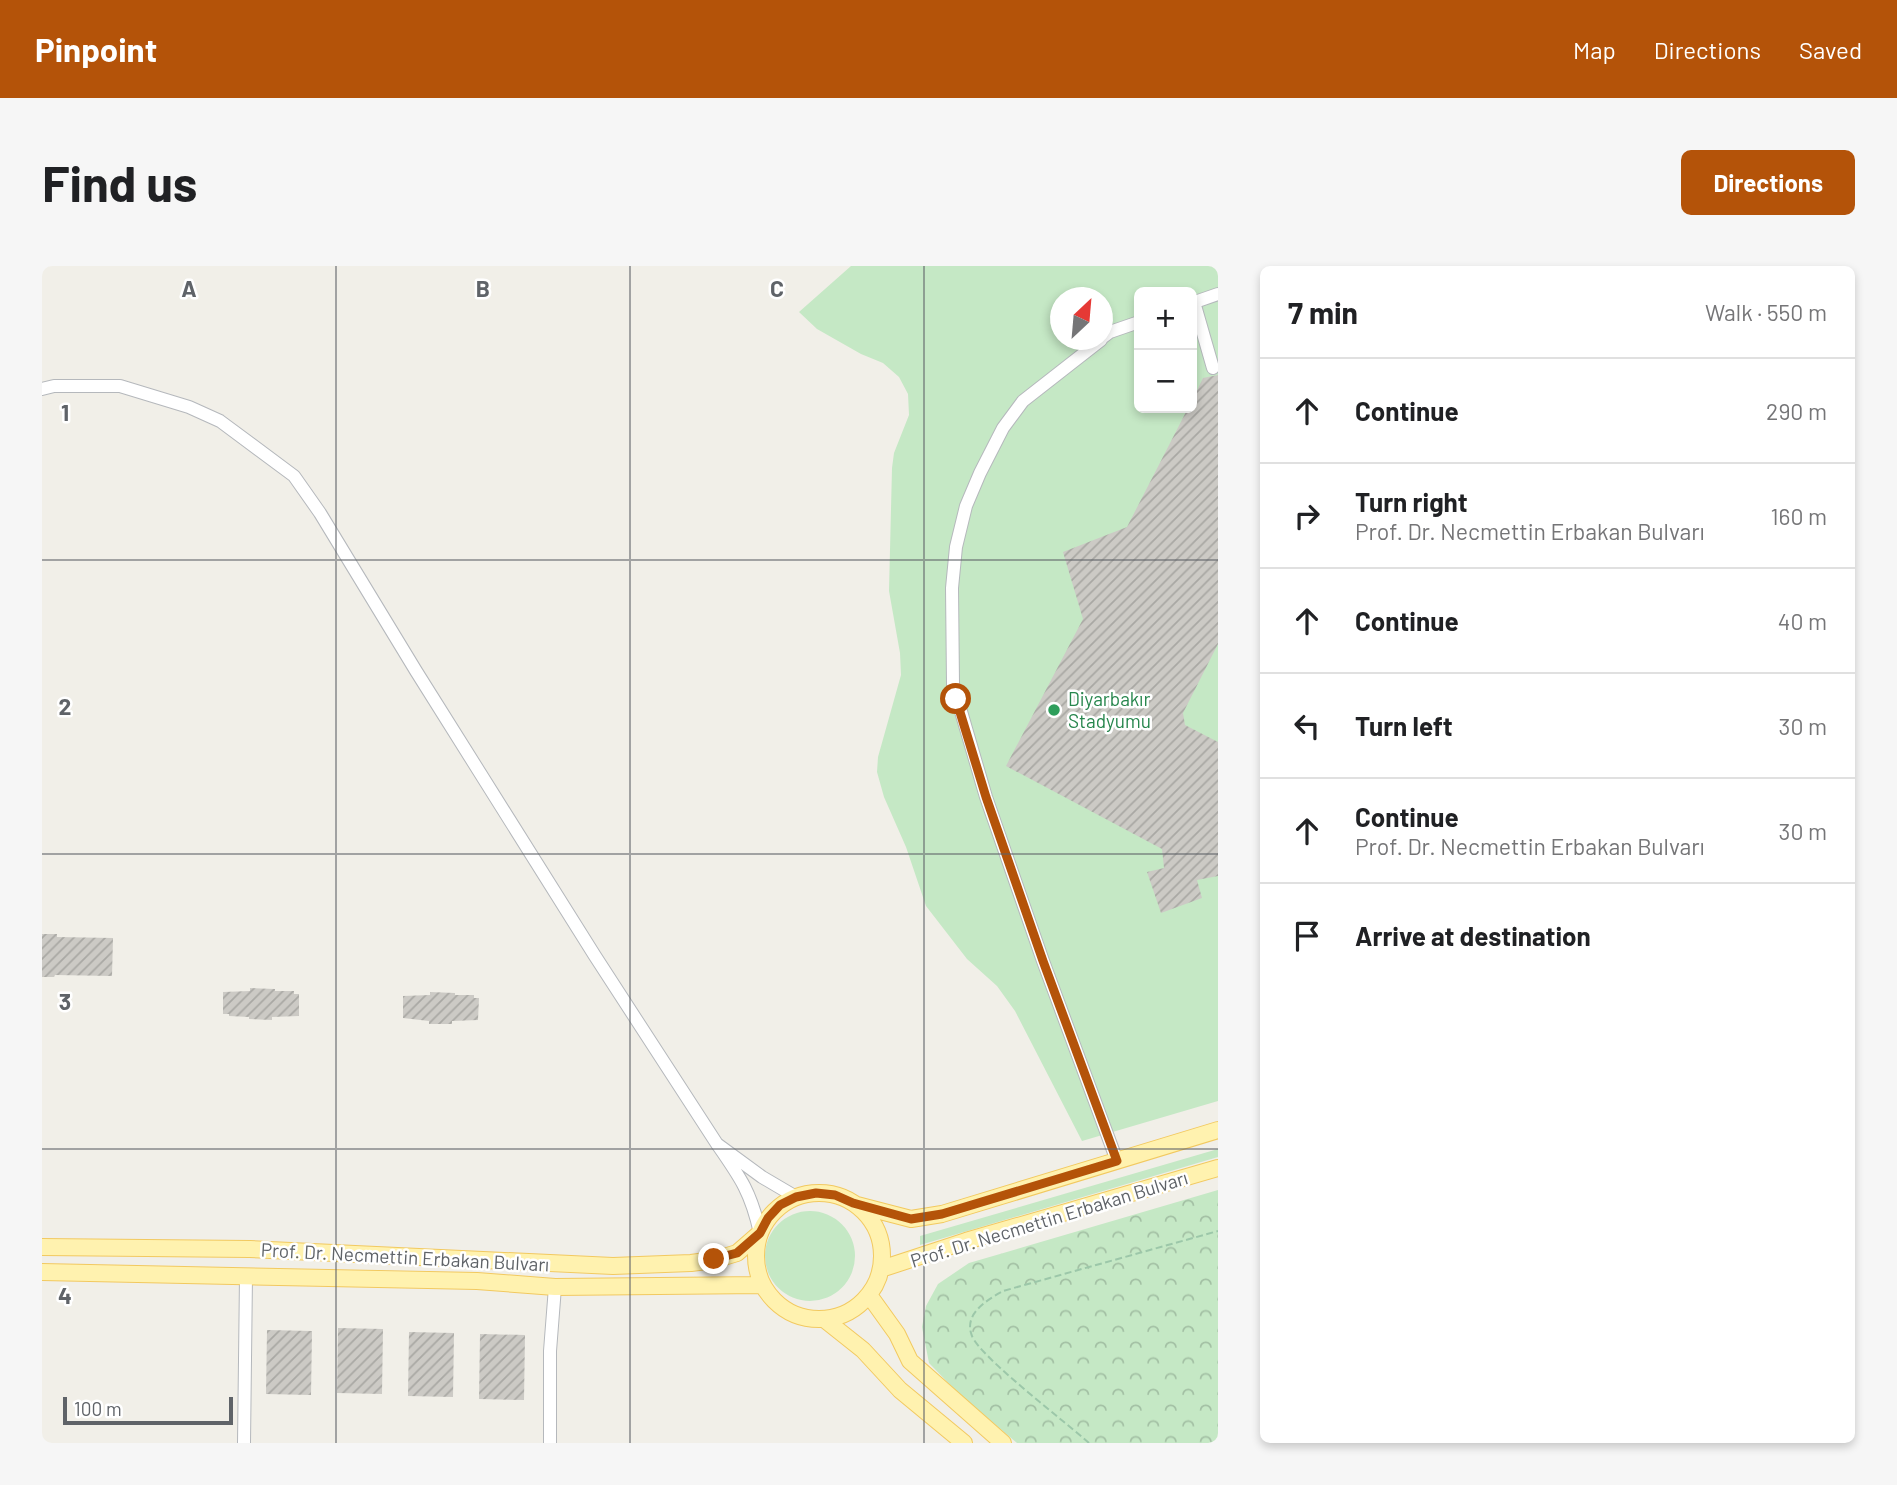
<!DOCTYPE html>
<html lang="en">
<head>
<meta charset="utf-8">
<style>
  :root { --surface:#fff; --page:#f6f6f6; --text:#202124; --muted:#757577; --line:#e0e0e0; --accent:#b45309 }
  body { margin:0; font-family:Barlow,sans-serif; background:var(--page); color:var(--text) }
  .controls { position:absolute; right:21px; top:21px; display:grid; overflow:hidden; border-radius:10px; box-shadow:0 4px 10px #0003 }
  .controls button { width:63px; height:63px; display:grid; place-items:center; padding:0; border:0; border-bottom:2px solid var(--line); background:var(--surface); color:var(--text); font:35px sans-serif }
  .compass { position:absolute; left:1008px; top:21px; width:63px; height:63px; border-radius:50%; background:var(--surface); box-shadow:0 4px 10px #0003; rotate:26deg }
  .scale { position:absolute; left:21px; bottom:18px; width:170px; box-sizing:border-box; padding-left:7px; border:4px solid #5f6368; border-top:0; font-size:19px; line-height:24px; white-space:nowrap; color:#5f6368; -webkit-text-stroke:5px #fff; paint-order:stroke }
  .stop { position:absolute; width:21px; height:21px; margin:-16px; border:5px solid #b45309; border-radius:50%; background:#fff }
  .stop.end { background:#b45309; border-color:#fff; box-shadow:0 2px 7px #0008 }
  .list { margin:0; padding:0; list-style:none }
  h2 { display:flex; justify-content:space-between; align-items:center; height:91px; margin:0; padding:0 28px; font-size:30px }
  h2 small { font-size:23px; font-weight:400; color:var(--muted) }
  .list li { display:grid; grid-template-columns:46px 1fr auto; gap:21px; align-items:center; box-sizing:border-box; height:105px; padding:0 28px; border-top:2px solid var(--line) }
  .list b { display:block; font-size:26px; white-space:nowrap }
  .list p { margin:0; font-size:23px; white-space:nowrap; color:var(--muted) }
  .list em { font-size:23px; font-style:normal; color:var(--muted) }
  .icon { flex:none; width:38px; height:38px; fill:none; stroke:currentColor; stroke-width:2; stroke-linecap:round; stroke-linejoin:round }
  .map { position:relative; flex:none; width:1176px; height:1177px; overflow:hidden; border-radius:10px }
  header { display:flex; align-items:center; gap:42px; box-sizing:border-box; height:98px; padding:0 35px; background:var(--accent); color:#fff }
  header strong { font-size:33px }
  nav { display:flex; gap:38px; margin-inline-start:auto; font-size:24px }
  .intro { display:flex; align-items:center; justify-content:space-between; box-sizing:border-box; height:168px; padding:0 42px }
  h1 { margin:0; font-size:49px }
  .button { padding:18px 32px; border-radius:10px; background:var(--accent); color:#fff; font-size:24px; font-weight:700 }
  main { display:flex; gap:42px; padding:0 42px }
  aside { flex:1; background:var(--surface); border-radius:10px; box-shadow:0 4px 10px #0003 }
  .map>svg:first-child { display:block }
  .grass { fill:#c5e8c5; fill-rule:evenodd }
  .forest { fill:url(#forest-crowns) }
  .building { fill:url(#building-hatch) }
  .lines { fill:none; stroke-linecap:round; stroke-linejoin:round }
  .minor-casing { stroke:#b5b8bc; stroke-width:14 }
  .major-casing { stroke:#f2c960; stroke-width:18 }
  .path { stroke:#9cc7a9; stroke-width:2; stroke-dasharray:7 3.5; stroke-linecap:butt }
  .minor { stroke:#fff; stroke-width:12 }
  .major { stroke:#fff2af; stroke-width:16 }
  .route { stroke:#b45309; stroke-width:9 }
  .grid { fill:none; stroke:#5f6368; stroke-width:2; stroke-opacity:0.55 }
  .leisure-dot { fill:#2e9e5b; stroke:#fff; stroke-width:2.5 }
  .labels { text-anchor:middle; stroke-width:5; stroke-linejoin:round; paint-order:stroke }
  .leisure-label { font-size:19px; fill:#27864d; stroke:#fff; text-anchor:start }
  .street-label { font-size:19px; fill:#5f6368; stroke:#fff }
  .grid-label { font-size:23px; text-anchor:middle; font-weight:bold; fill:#5f6368; stroke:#fff; stroke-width:5; stroke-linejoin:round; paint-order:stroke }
</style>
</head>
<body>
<header>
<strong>Pinpoint</strong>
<nav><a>Map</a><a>Directions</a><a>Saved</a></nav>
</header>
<div class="intro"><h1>Find us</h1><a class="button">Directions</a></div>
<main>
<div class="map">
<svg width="1176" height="1177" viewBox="0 0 1176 1177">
  <defs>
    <pattern id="forest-crowns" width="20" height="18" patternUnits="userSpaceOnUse" patternTransform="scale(1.75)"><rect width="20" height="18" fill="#c5e8c5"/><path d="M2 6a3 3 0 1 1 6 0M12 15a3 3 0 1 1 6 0" fill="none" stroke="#a3c0a4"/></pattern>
    <pattern id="building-hatch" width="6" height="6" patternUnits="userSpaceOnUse" patternTransform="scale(1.75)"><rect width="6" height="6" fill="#cccac5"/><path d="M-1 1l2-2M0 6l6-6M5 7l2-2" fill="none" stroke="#a9a8a4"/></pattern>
  </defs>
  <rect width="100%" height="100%" fill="#f1efe8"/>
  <path class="grass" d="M809,0H1176V835L1040,875L973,745L955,720L925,693L884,640L864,581L842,531L835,506L836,491L859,409L858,387L847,325L850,202L852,187L867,149L866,128L857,111L841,97L819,88L775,63L757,46ZM1097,26H1150V142H1097ZM1018,32H1060V74H1018Z
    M1176,883V891L878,979V970Z
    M723 990a45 45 0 1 1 90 0a45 45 0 1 1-90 0Z"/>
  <path class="forest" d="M1176,924V1177H975L916,1127L887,1097L880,1061L884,1040L896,1018L927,997Z"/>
  <path class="building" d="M1176,109V378L1141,447L1143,459L1176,476V610L1155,614L1160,632L1119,647L1105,606L1122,602L1120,583L964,500L1041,353L1021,286L1085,261L1146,142H1150V135L1161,112Z
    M0,668H15V671L71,672L70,710L13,709L12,711H0Z
    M208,722L233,723V725H252V728H257V750L230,751V754L207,753V751L187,750V748H181V726L208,725Z
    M388,726L413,727V729H432V732H437L436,754L410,755V758H387V755L361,752V730L388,729Z
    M296,1062L341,1063L340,1128L295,1127Z
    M225,1064L270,1065L269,1129L224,1128Z
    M367,1066L412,1067L411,1131L366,1130Z
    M438,1068L483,1069L482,1134L437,1133Z"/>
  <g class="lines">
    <defs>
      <path id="minor" d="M1152,36L1171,102
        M1150,37L1176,28
        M1060,72L1068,66L1097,56
        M1059,74L981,135L961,162L938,207L924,240L914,281L910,322L911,418L944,531L1001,695L1075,895
        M0,123L12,120H78L147,141L178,155L252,210L278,247L374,405L553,690L675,878
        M718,967C709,926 698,911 675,878L720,911L754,931
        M202,1177L204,1010
        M508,1177V1085L513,1021"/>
      <path id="major" d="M714 990a63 63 0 1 1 126 0a63 63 0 1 1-126 0Z
        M815,939L869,953L900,948L1176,864
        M0,981L208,983L571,1000L649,997L672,994L695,987L718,967
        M839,1003L924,975L1176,902
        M0,1006L435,1015L513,1021L720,1019
        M827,1029L855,1068L868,1095L961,1177
        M782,1053L821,1084L858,1124L922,1177"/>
    </defs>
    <use href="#minor" class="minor-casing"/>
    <use href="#major" class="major-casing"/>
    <path class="path" d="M1047,1177C1026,1158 938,1091 930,1070C921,1048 945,1034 961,1025L1176,965"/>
    <use href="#minor" class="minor"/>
    <use href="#major" class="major"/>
  </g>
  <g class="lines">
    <path class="route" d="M672,993L695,987L718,967L726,952L738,939L754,931L774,927L793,929L811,937L869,953L900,948L1075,895L1001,695L944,531L914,433"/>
  </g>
  <path class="grid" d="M294,0V1177M588,0V1177M882,0V1177M0,294H1176M0,588H1176M0,883H1176"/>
  <circle class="leisure-dot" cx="1012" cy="444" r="7"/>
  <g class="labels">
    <g class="leisure-label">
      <text x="1026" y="440">Diyarbakır<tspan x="1026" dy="22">Stadyumu</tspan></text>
    </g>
    <g class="street-label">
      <text transform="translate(1007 953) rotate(-17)" y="7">Prof. Dr. Necmettin Erbakan Bulvarı</text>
      <text transform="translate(363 991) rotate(3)" y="7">Prof. Dr. Necmettin Erbakan Bulvarı</text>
    </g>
  </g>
  <g class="grid-label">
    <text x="147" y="31">A</text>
    <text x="441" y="31">B</text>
    <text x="735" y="31">C</text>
    <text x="23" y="155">1</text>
    <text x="23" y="449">2</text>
    <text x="23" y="744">3</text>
    <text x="23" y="1038">4</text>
  </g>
</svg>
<div class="controls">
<button>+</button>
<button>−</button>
</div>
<svg class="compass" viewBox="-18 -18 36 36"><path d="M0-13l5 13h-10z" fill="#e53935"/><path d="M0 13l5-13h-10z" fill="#757577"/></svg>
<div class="scale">100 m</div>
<div class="stop" style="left:914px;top:433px"></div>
<div class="stop end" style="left:672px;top:993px"></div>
</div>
<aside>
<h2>7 min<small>Walk · 550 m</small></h2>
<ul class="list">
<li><svg class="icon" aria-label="ahead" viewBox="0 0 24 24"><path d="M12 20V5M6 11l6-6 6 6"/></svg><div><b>Continue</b></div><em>290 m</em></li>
<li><svg class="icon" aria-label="right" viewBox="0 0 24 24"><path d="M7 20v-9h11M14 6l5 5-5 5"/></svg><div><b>Turn right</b><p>Prof. Dr. Necmettin Erbakan Bulvarı</p></div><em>160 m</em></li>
<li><svg class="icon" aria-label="ahead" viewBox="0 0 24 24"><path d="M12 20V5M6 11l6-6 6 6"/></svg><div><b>Continue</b></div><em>40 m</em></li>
<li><svg class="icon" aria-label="left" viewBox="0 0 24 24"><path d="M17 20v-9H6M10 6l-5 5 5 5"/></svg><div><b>Turn left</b></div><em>30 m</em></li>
<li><svg class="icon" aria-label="ahead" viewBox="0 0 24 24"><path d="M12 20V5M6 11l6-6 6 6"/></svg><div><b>Continue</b><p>Prof. Dr. Necmettin Erbakan Bulvarı</p></div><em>30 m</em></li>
<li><svg class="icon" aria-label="arrive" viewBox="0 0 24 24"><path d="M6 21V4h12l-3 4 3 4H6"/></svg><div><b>Arrive at destination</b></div></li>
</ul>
</aside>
</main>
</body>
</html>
